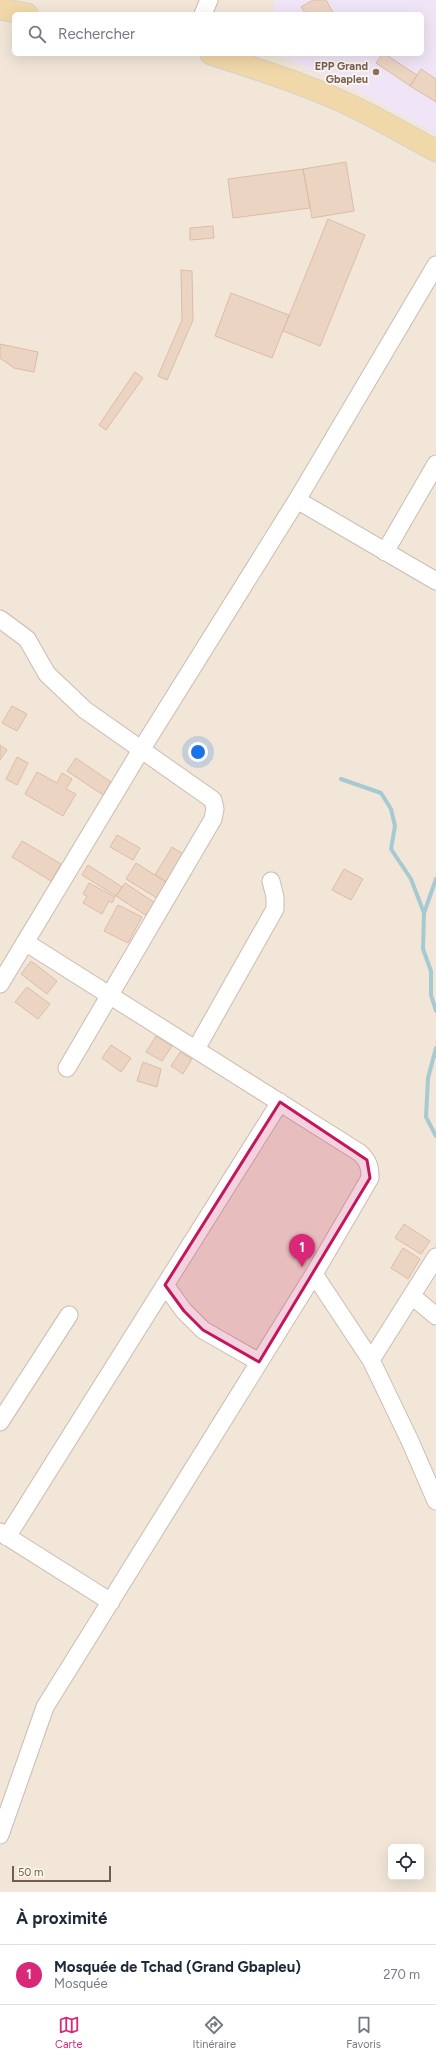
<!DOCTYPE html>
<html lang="fr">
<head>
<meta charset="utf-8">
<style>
  :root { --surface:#fff; --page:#f2f2f3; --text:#1f2937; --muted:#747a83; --line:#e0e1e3; --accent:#db2777 }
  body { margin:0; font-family:Figtree,sans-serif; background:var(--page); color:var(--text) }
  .controls { position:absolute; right:12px; bottom:12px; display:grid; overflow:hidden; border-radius:6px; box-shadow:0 4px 16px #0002 }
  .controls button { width:36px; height:36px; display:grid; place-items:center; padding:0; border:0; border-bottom:1px solid var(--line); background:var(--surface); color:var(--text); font:20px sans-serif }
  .scale { position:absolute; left:12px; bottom:10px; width:99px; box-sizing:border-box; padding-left:4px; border:2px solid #715c4f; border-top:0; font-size:11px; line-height:14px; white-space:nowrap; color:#715c4f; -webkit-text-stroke:3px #fdf8ee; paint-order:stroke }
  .you { position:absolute; left:198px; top:752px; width:14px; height:14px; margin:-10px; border:3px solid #fff; border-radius:50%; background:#1a73e8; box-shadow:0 0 0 6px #1a73e833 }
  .badge { display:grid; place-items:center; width:26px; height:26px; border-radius:50%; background:var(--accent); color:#fff; font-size:13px; font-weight:700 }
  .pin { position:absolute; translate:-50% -33px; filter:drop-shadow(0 1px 2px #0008) }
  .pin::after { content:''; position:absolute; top:21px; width:14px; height:12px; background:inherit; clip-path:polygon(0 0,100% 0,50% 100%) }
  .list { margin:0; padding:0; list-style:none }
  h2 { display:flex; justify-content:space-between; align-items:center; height:52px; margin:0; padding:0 16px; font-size:17px }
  h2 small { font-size:13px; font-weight:400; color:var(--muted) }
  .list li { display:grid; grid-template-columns:26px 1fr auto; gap:12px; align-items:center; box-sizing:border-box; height:60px; padding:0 16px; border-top:1px solid var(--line) }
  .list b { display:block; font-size:15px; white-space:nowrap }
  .list p { margin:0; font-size:13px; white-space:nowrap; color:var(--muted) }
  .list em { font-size:13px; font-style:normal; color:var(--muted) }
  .icon { flex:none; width:22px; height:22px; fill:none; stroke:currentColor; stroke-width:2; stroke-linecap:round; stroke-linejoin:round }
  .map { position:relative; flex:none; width:436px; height:1892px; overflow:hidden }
  .search { position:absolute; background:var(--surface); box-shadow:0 4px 16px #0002; left:12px; right:12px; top:12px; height:44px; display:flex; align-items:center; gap:10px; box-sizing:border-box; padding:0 14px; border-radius:6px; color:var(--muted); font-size:15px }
  .sheet { height:112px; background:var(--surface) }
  nav { display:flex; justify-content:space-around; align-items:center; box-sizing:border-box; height:56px; border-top:1px solid var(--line); background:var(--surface); font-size:11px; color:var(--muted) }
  nav a { display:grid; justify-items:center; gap:2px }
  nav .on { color:var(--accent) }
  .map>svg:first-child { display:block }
  .residential { fill:#f1e6d7; fill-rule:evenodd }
  .education { fill:#f0e5f6 }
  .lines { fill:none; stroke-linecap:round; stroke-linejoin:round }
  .stream { stroke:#a6cad2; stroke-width:4 }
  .building { fill:#ecd4c3; stroke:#ddbca5 }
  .minor-casing { stroke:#cbbcaf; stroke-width:19 }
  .major-casing { stroke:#d7d1ce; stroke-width:23 }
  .minor { stroke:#fff; stroke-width:17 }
  .major { stroke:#f1d8a8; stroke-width:21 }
  .marked { fill:#c2185b; fill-opacity:0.2; stroke:#c2185b; stroke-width:3; stroke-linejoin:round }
  .education-dot { fill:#8d6e63; stroke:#fdf8ee; stroke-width:1.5 }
  .labels { text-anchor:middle; stroke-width:3.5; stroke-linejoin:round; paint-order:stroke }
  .education-label { font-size:11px; font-weight:bold; fill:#785e54; stroke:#fdf8ee; text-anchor:end }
</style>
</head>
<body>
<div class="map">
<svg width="436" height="1892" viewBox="0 0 436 1892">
  <rect width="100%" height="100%" fill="#faf3e8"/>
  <path class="residential" d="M0,0H436V1892H0ZM14,14H422V54H14ZM391,1847H421V1877H391Z"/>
  <path class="education" d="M274,0H436V134L356,90L274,54H422V14H273Z"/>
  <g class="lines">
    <path class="stream" d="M341,779L381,793L391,809L395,826L391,849L411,879L424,913L423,949L431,971V995L436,1011
      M424,913L436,879
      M436,1048L428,1078L426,1117L436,1136"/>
  </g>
  <path class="building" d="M313,0H326L334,14H306L301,7Z
    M382,54H385L417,75L410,86L376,63Z
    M421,69L436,79V102L410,86Z
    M346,162L354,211L312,218L303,169Z
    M303,169L310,208L233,218L228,179Z
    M328,219L365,235L320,346L283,331Z
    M213,226L214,238L190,240V228Z
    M181,270L192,271L193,320L167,380L158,376L182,320Z
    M231,293L289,315L272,358L215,336Z
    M0,344L38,352L34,372L14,368L0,358Z
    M135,372L143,378L106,430L99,425Z
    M12,706L27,714L17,731L2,723Z
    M0,745L7,750L0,760Z
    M17,757L28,763L17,785L6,779Z
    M76,758L111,782L103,795L67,771Z
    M37,772L57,783L62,773L72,779L66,789L76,794L63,816L25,794Z
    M117,835L140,848L133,860L110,847Z
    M22,841L61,864L51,881L12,857Z
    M172,847L185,855L168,883L155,875Z
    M136,863L168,883L157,898L126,879Z
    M88,865L122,887L116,896L82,875Z
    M344,869L363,879L351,900L332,890Z
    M89,883L115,897L112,903L109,901L102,914L83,903L87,896L83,894Z
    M125,883L155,903L147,916L116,896Z
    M118,905L142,917L128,943L104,931Z
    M31,961L57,981L47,994L21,974Z
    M27,987L50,1004L38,1019L15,1002Z
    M156,1036L172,1046L162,1061L146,1052Z
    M111,1045L131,1058L121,1072L102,1058Z
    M180,1052L192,1059L183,1074L171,1066Z
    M143,1062L161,1069L157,1087L137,1081Z
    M404,1224L430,1241L421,1254L395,1238Z
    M403,1248L420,1259L408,1279L391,1268Z"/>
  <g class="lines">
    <defs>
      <path id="minor" d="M203,14L209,0
        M297,500L436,581
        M385,552L436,464
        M0,619L27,639L47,674L85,710L213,800L215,809L213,819L67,1068
        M25,942L360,1153C368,1161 370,1166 370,1178L314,1274
        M0,984L141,750L297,500L436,265
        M196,1049L275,909V897L271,881
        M165,1285L184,1311L203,1330L259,1362
        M412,1296L436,1316
        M371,1360L436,1257
        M0,1422L69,1315
        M0,1532L111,1602
        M7,1537L280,1102
        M0,1835L45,1707L314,1274L371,1360L410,1441L436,1501"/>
      <path id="major" d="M0,9L27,14
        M211,54C247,66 284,77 320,92C360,108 398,130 436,151"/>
    </defs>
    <use href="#minor" class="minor-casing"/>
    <use href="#major" class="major-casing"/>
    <use href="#minor" class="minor"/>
    <use href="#major" class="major"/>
  </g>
  <path class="marked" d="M280,1102L367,1160L370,1178L259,1362L203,1330L184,1311L165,1285Z"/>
  <circle class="education-dot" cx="376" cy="72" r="4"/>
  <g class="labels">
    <g class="education-label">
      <text x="368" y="70">EPP Grand<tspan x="368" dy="13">Gbapleu</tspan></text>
    </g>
  </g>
</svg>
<div class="controls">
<button><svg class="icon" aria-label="locate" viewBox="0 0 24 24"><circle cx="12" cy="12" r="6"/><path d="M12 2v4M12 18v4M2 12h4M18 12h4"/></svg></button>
</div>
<div class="scale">50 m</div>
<div class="you"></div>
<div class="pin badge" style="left:302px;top:1267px">1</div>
<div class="search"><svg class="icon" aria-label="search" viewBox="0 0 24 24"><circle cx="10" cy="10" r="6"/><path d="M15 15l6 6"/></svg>Rechercher</div>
</div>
<section class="sheet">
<h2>À proximité<small></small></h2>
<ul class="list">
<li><span class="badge">1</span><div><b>Mosquée de Tchad (Grand Gbapleu)</b><p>Mosquée</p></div><em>270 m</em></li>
</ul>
</section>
<nav>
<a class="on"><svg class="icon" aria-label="map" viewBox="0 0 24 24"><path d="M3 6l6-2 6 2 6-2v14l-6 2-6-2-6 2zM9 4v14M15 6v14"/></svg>Carte</a>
<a><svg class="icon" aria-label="directions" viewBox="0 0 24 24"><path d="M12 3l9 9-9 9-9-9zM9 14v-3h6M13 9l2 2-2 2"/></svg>Itinéraire</a>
<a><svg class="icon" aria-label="saved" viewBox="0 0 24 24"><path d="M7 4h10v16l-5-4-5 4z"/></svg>Favoris</a>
</nav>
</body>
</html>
